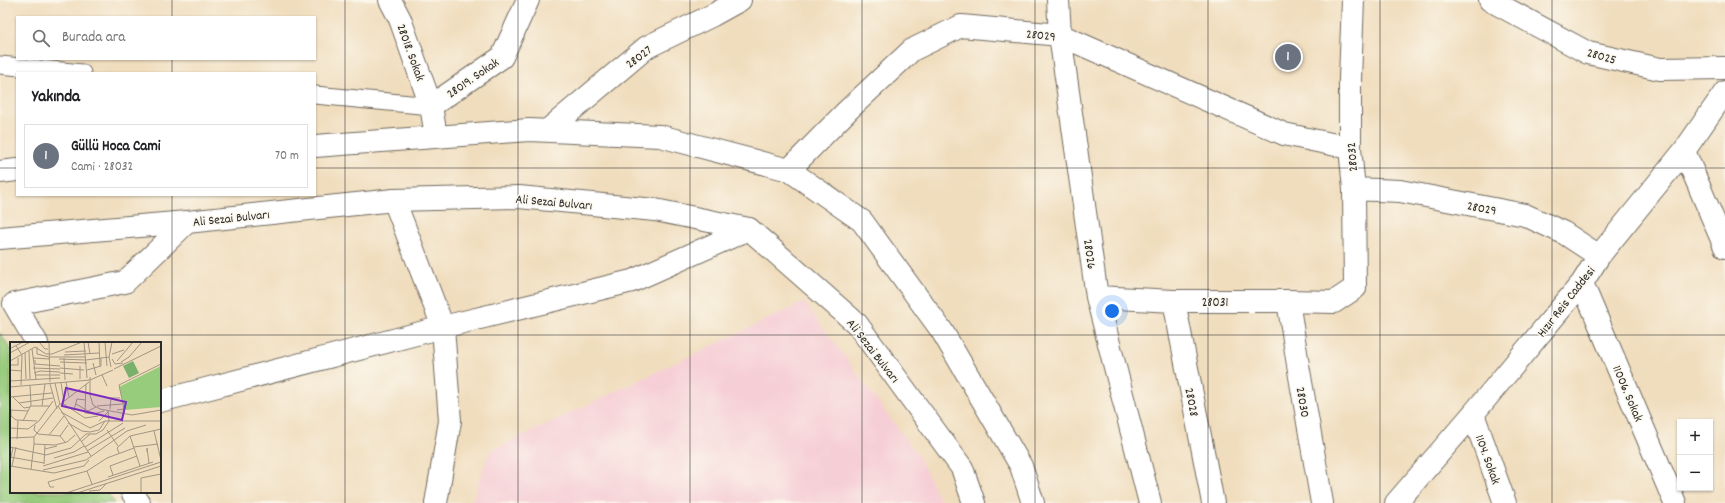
<!DOCTYPE html>
<html lang="tr">
<head>
<meta charset="utf-8">
<style>
  :root { --surface:#fff; --page:#f6f6f6; --text:#202124; --muted:#757577; --line:#e0e0e0; --accent:#1f6fb2 }
  body { margin:0; font-family:Dekko,sans-serif; background:var(--page); color:var(--text) }
  .controls { position:absolute; right:12px; bottom:12px; display:grid; overflow:hidden; border-radius:0px; box-shadow:0 1px 3px #0004 }
  .controls button { width:36px; height:36px; display:grid; place-items:center; padding:0; border:0; border-bottom:1px solid var(--line); background:var(--surface); color:var(--text); font:20px sans-serif }
  .you { position:absolute; left:1112px; top:311px; width:14px; height:14px; margin:-10px; border:3px solid #fff; border-radius:50%; background:#1a73e8; box-shadow:0 0 0 6px #1a73e833 }
  .badge { display:grid; place-items:center; width:26px; height:26px; border-radius:50%; background:var(--accent); color:#fff; font-size:13px; font-weight:700 }
  .pin { position:absolute; translate:-50% -50%; border:2px solid #fff; box-shadow:0 1px 4px #0006 }
  .list { margin:0; padding:0; list-style:none }
  h2 { display:flex; justify-content:space-between; align-items:center; height:52px; margin:0; padding:0 16px; font-size:17px }
  h2 small { font-size:13px; font-weight:400; color:var(--muted) }
  .list li { display:grid; grid-template-columns:26px 1fr auto; gap:12px; align-items:center; box-sizing:border-box; height:64px; margin:0 8px 8px; padding:0 8px; border:1px solid var(--line); border-radius:0px }
  .list b { display:block; font-size:15px; white-space:nowrap }
  .list p { margin:0; font-size:13px; white-space:nowrap; color:var(--muted) }
  .list em { font-size:13px; font-style:normal; color:var(--muted) }
  .icon { flex:none; width:22px; height:22px; fill:none; stroke:currentColor; stroke-width:2; stroke-linecap:round; stroke-linejoin:round }
  .map { position:relative; flex:none; width:1725px; height:503px; overflow:hidden }
  .search { position:absolute; background:var(--surface); box-shadow:0 1px 3px #0004; left:16px; top:16px; width:300px; height:44px; display:flex; align-items:center; gap:10px; box-sizing:border-box; padding:0 14px; border-radius:0px; color:var(--muted); font-size:15px }
  .panel { position:absolute; background:var(--surface); box-shadow:0 1px 3px #0004; left:16px; top:72px; width:300px; height:124px; border-radius:0px }
  .map>svg:first-child { display:block }
  .built { fill:#f6cfd6 }
  .green { fill:#97cc7d; stroke:#617c54 }
  .lines { fill:none; stroke-linecap:round; stroke-linejoin:round }
  .service-casing { stroke:#70695e; stroke-width:19 }
  .minor-casing { stroke:#70695e; stroke-width:24 }
  .secondary-casing { stroke:#70695e; stroke-width:24 }
  .service { stroke:#fff; stroke-width:17 }
  .minor { stroke:#fff; stroke-width:22 }
  .secondary { stroke:#fff; stroke-width:22 }
  .grid { fill:none; stroke:#2b2b2b; stroke-width:1; stroke-opacity:0.55 }
  .labels { text-anchor:middle; stroke-width:3; stroke-linejoin:round; paint-order:stroke }
  .street-label { font-size:13px; fill:#2b2b2b; stroke:#fbf7ec }
  .inset-road { fill:none; stroke:#a19683; stroke-width:1 }
  .view { fill:#7b2cbf; fill-opacity:0.15; stroke:#7b2cbf; stroke-width:2 }
  .inset-edge { fill:none; stroke:#2b2b2b; stroke-width:2 }
</style>
</head>
<body>
<div class="map">
<svg width="1725" height="503" viewBox="0 0 1725 503">
  <rect width="100%" height="100%" fill="#fbf7ec"/>
  <filter id="ink" filterUnits="userSpaceOnUse"><feTurbulence type="fractalNoise" baseFrequency=".025" numOctaves="2"/><feDisplacementMap in="SourceGraphic" scale="8" xChannelSelector="R" yChannelSelector="G"/><feConvolveMatrix kernelMatrix="1 2 1 2 8 2 1 2 1" color-interpolation-filters="sRGB"/></filter>
  <filter id="wash" filterUnits="userSpaceOnUse"><feTurbulence type="fractalNoise" baseFrequency=".012" numOctaves="4" result="noise"/><feDisplacementMap in="SourceGraphic" scale="16" xChannelSelector="R" yChannelSelector="G"/><feGaussianBlur stdDeviation="0.9" result="paint"/><feColorMatrix in="noise" values="0 0 0 0 0 0 0 0 0 0 0 0 0 0 0 0 0 1.4 0 .05"/><feComposite in="paint" operator="in"/></filter>
  <g filter="url(#wash)">
    <rect width="100%" height="100%" fill="#f0ddbd"/>
    <path class="built" d="M804,302L919,457L941,503H471L490,451Z"/>
    <path class="green" d="M0,333L11,349V492H107L114,503H0Z"/>
  </g>
  <g filter="url(#ink)">
    <g class="lines">
      <defs>
        <path id="service" d="M0,65L82,73
          M315,95L431,106"/>
        <path id="minor" d="M390,0L400,19L431,106L436,136
          M1058,0L1060,35L1097,297L1150,503
          M1490,0L1588,53L1660,69L1725,68
          M431,106L502,57L528,0
          M548,130L647,47L713,15L740,0
          M1684,151L1725,247
          M789,170L847,111L912,50L961,26L1060,35L1284,134L1350,148
          M1354,189L1400,191L1525,215L1564,233L1599,256
          M394,200L443,327L450,421L436,503
          M1582,283L1675,503
          M1097,297L1174,301H1288L1334,302L1355,288L1354,189L1350,148V79L1353,0
          M1174,301L1213,503
          M1288,301L1298,365L1322,503
          M37,343L14,304L125,282L187,222
          M160,401L443,327L632,281L749,229
          M1473,414L1505,503
          M132,492L139,503
          M1396,503L1473,414L1582,283L1599,256L1684,151L1725,92"/>
        <path id="secondary" d="M315,146L529,130L660,136L789,170L862,221L942,331L1021,466L1033,503
          M0,172L17,170
          M0,238L187,222L394,200L519,197L655,210L749,229L857,324L962,468L974,503"/>
      </defs>
      <use href="#service" class="service-casing"/>
      <use href="#minor" class="minor-casing"/>
      <use href="#secondary" class="secondary-casing"/>
      <use href="#service" class="service"/>
      <use href="#minor" class="minor"/>
      <use href="#secondary" class="secondary"/>
    </g>
  </g>
  <path class="grid" d="M172,0V17M345,0V503M518,0V503M690,0V503M862,0V503M1035,0V503M1208,0V503M1380,0V503M1552,0V503M172,59V73M0,168H17M315,168H1725M172,195V503M0,335H1725"/>
  <g class="labels">
    <g class="street-label">
      <text transform="translate(1041 34) rotate(6)" y="5">28029</text>
      <text transform="translate(412 52) rotate(70)" y="5">28018. Sokak</text>
      <text transform="translate(1602 55) rotate(16)" y="5">28025</text>
      <text transform="translate(638 56) rotate(-37)" y="5">28027</text>
      <text transform="translate(472 77) rotate(-35)" y="5">28019. Sokak</text>
      <text transform="translate(1351 157) rotate(-94)" y="5">28032</text>
      <text transform="translate(554 201) rotate(5)" y="5">Ali Sezai Bulvarı</text>
      <text transform="translate(1482 207) rotate(11)" y="5">28029</text>
      <text transform="translate(231 217) rotate(-6)" y="5">Ali Sezai Bulvarı</text>
      <text transform="translate(1091 254) rotate(82)" y="5">28026</text>
      <text x="1215" y="306">28031</text>
      <text transform="translate(1565 301) rotate(-52)" y="5">Hızır Reis Caddesi</text>
      <text transform="translate(874 350) rotate(52)" y="5">Ali Sezai Bulvarı</text>
      <text transform="translate(1629 393) rotate(67)" y="5">11006. Sokak</text>
      <text transform="translate(1193 402) rotate(79)" y="5">28028</text>
      <text transform="translate(1304 402) rotate(80)" y="5">28030</text>
      <text transform="translate(1489 459) rotate(70)" y="5">1104. Sokak</text>
    </g>
  </g>
  <g transform="translate(10 342)">
    <rect width="151" height="151" fill="#f0ddbd"/>
    <path d="M151,24V65L115,68L109,45Z" fill="#97cc7d"/>
    <path d="M123,19L129,31L119,36L113,24Z" fill="#79b06c"/>
    <path class="inset-road" d="M29,0L35,7H38M39,0L40,40M74,0L77,36M78,0L80,12M89,0L90,25M95,0L97,24M6,4L12,13L11,43M27,5V12L39,15H76M1,6L13,0M22,7L26,37M19,9L20,37M55,10L76,9M0,11L20,0M15,11L16,37M102,12L114,8M54,13L89,11M23,16L40,17M54,16L55,38M49,17L76,18L99,15M102,17L105,22L113,21M25,18V22L50,24M0,19L25,5L36,12H42L72,0M107,19L123,0M50,20L77,21M111,20L119,15L132,0M83,21L86,33M0,23H8V16M70,24V37M101,25L99,15L102,0M23,26L50,27M50,26L74,28M104,27L151,4M0,28L12,29M77,28L91,24V16M24,31L30,29L50,30M50,31L63,32M25,33H50M92,33L97,44M80,35V53L83,63L90,67L122,73L151,68M0,39L50,36M56,40L59,55M45,41L50,63M51,41L54,59M40,42L47,67M76,42L75,71L84,72L94,69M0,45L80,38L103,28M0,55L42,51M3,55L14,66L20,65M9,61L43,56M52,61L75,76L88,74M66,62L78,69L86,65M21,64H40M32,64L35,42M48,64L81,114M87,64L112,62M100,67L101,56H110M0,68L18,69M1,68V74L6,78L27,79M64,68L67,57L76,58M107,68L114,67L109,43L151,22M51,70L80,86L95,79H151M13,79L21,63L20,43M89,79L98,70M58,81L72,89L80,90L89,88L95,79M25,83L24,88L28,92L50,94L55,100M0,86L18,87L29,79L43,59M97,88L108,104M144,89L151,118M39,93L54,74M50,94L58,83M120,94L130,124M24,95V102L45,103L57,100L65,93M0,96L24,95L48,64L79,40M7,97L8,79M71,100L80,92M0,105L36,113L61,106L76,92H86L93,88L99,79L98,69M75,105L113,81M124,105L148,102M35,107L47,104M77,109L115,86M137,110V106L139,121M109,111L107,106L120,94L151,87M0,115L34,121M44,116L64,110L74,104M0,119L3,106M34,122L35,103M0,124L44,131L74,124L79,118M2,124L6,105M33,124L78,110M21,127L24,102M33,128L76,118L117,89L136,83M77,129L82,142M103,133L100,124L127,114M98,135L143,120M44,145H40L38,140L77,129L97,116L124,106M79,149L90,148L97,141M56,151L151,120M67,151L151,124M131,151V136L151,132"/>
    <path class="view" d="M56,46L116,60L112,78L52,64Z"/>
    <rect width="151" height="151" class="inset-edge"/>
  </g>
</svg>
<div class="controls">
<button>+</button>
<button>−</button>
</div>
<div class="you"></div>
<div class="pin badge" style="left:1288px;top:57px;background:#6b7280">1</div>
<div class="search"><svg class="icon" aria-label="search" viewBox="0 0 24 24"><circle cx="10" cy="10" r="6"/><path d="M15 15l6 6"/></svg>Burada ara</div>
<section class="panel">
<h2>Yakında<small></small></h2>
<ul class="list">
<li><span class="badge" style="background:#6b7280">1</span><div><b>Güllü Hoca Cami</b><p>Cami · 28032</p></div><em>70 m</em></li>
</ul>
</section>
</div>
</body>
</html>
